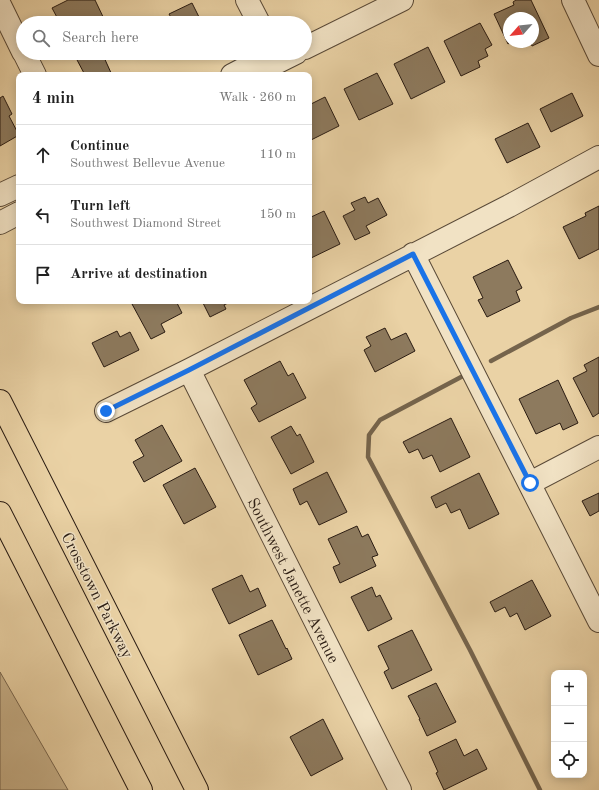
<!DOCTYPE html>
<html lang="en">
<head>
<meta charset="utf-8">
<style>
  :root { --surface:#fff; --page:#f6f6f6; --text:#222; --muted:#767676; --line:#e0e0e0 }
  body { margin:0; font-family:"Old Standard TT",serif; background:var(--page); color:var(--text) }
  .controls { position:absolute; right:12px; bottom:12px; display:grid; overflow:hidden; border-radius:8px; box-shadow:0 2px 10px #0003 }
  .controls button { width:36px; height:36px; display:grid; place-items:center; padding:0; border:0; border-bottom:1px solid var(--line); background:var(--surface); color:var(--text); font:20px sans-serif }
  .compass { position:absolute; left:503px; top:12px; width:36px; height:36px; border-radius:50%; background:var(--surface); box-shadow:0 2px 10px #0003; rotate:243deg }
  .stop { position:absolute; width:12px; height:12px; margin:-9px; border:3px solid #1a73e8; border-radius:50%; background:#fff }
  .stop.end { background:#1a73e8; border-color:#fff; box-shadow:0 1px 4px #0008 }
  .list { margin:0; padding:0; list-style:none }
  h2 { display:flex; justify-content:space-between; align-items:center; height:52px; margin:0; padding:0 16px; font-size:17px }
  h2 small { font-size:13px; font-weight:400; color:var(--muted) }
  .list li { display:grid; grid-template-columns:26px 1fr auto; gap:12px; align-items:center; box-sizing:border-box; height:60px; padding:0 16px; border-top:1px solid var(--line) }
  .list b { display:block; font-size:15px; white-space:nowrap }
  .list p { margin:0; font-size:13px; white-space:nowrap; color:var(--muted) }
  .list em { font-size:13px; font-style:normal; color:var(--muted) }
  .icon { flex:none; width:22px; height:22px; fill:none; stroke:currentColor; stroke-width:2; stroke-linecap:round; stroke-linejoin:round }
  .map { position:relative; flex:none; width:599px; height:790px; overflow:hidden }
  .search { position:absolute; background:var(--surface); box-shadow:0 2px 10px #0003; left:16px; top:16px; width:296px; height:44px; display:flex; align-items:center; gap:10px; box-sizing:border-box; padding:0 14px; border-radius:22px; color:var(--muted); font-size:15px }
  .panel { position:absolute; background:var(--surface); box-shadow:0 2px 10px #0003; left:16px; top:72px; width:296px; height:232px; border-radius:8px }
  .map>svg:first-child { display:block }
  .green { fill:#c9b38c; stroke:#79674f }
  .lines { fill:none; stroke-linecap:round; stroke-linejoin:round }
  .stream { stroke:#75644c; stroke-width:4.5 }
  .building { fill:#8d7a5e; stroke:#291b12 }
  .minor-casing { stroke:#594937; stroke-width:24 }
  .major-casing { stroke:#291b12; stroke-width:24 }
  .minor { stroke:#f1e2c4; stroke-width:22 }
  .major { stroke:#ead2a5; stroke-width:22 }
  .route { stroke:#1a73e8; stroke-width:5 }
  .labels { text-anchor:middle; stroke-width:3; stroke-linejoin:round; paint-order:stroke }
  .street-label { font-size:16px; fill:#291b12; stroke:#f1e2c4 }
</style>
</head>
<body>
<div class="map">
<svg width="599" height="790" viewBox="0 0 599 790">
  <rect width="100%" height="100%" fill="#ead2a5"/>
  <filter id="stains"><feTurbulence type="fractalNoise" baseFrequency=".005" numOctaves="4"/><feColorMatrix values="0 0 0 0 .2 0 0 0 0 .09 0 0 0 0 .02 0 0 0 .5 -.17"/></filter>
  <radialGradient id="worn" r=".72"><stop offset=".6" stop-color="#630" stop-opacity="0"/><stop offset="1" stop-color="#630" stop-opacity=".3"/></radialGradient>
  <path class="green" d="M0,672L68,790H0Z"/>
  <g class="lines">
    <path class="stream" d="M491,361L571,318L599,307
      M463,376L380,420L369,435L368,457L470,650L540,790"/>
  </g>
  <path class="building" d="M68,0H95L106,23H67L66,21L63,23H60L52,8Z
    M516,0H531L549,38L532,46L530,42H533V18H509V42H511L508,44L494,14L514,5L513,2Z
    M192,3L202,23H174L169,14Z
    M480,23L492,45L485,49L488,56L478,61L480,67L461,76L444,41Z
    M428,47L445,82L411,99L394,64Z
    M87,53H102L112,75H85L76,58Z
    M377,73L393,104L359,120L344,89Z
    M572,93L583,116L551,132L540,109Z
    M3,96L12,114L9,116L19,135L0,146V98Z
    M325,97L339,126L309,141V105Z
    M528,123L540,147L507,163L495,139Z
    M365,197L368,203L378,198L387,215L366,226L370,233L355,240L343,216L355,210L351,203Z
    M599,206V249L579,259L563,227L586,216L585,213Z
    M324,211L340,244L309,259V218Z
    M508,260L522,288L516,291L520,301L487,317L478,300L483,298L473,277Z
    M138,301H176L182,313L161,324L165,332L151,339L132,304Z
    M202,301H232L224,305L226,309L210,317Z
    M385,328L391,340L406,333L415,351L375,372L364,350L371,346L366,337Z
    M117,331L120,337L130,332L139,350L104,367L92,343Z
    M599,357V413L593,417L573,378L587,371L584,365Z
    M280,361L288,376L293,373L306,398L259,422L251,408L257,404L244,380Z
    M558,380L578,423L563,430L560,423L536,434L519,399Z
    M451,418L470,457L440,472L432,455L423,459L418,449L409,453L403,442Z
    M162,425L182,461L144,482L133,462L144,456L135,440Z
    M291,426L297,436L300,434L314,462L291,474L271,437Z
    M195,468L216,507L184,524L163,485Z
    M327,472L347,512L319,525L307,501L300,505L293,489Z
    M479,473L499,514L469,529L460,509L451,513L446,503L436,508L431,497Z
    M599,493V511L590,516L582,501Z
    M357,526L362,537L368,534L378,555L372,557L376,566L340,583L333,567L340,564L328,539Z
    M242,575L250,592L258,588L266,606L229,624L212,589Z
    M532,580L551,616L525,630L517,613L510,617L505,607L495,612L490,602Z
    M372,587L376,597L380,595L392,619L368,631L351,597Z
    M272,620L286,649L287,648L292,659L258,675L239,635Z
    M412,630L432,670L392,689L384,672L389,669L378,646Z
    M436,683L456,722L427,736L419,719H420L408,696Z
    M323,719L343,759L311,776L290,737Z
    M456,739L464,756L477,749L487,769L444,790L436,773L438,772L429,752Z"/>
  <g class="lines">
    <defs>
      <path id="minor" d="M247,0L259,23
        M573,0L599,55
        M0,5L23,52
        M305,48L402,0
        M24,53L35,75
        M232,75L253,64L278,62L296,53
        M0,195L19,186
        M0,223L19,213
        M413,254L599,621
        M189,370L400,790
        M106,411L189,370L509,206L599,157
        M530,483L599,447"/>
      <path id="major" d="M0,401L197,790
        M0,513L141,790"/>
    </defs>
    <use href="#minor" class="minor-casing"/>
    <use href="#major" class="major-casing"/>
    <use href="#minor" class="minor"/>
    <use href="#major" class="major"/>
  </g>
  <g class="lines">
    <path class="route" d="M106,411L189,370L413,254L530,483"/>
  </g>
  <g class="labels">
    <g class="street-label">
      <text transform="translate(294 580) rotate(63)" y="6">Southwest Janette Avenue</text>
      <text transform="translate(98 595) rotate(63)" y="6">Crosstown Parkway</text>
    </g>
  </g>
  <rect width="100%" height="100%" filter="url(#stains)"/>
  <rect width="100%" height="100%" fill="url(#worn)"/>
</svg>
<div class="controls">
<button>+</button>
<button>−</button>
<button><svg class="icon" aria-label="locate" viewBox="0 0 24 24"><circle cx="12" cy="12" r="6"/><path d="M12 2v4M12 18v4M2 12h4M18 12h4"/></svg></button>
</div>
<svg class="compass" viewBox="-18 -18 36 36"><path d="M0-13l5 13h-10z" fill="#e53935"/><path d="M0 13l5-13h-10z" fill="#767676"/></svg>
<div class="stop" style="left:530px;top:483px"></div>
<div class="stop end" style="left:106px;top:411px"></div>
<div class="search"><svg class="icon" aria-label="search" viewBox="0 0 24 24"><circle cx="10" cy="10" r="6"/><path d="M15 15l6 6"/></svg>Search here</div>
<section class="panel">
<h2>4 min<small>Walk · 260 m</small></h2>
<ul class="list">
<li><svg class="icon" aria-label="ahead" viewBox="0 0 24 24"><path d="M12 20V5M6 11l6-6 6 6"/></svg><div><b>Continue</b><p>Southwest Bellevue Avenue</p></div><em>110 m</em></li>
<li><svg class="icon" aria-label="left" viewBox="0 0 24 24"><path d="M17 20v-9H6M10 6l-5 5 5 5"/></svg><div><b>Turn left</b><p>Southwest Diamond Street</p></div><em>150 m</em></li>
<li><svg class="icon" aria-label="arrive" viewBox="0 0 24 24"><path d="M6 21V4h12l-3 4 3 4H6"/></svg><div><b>Arrive at destination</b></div></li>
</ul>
</section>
</div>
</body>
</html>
